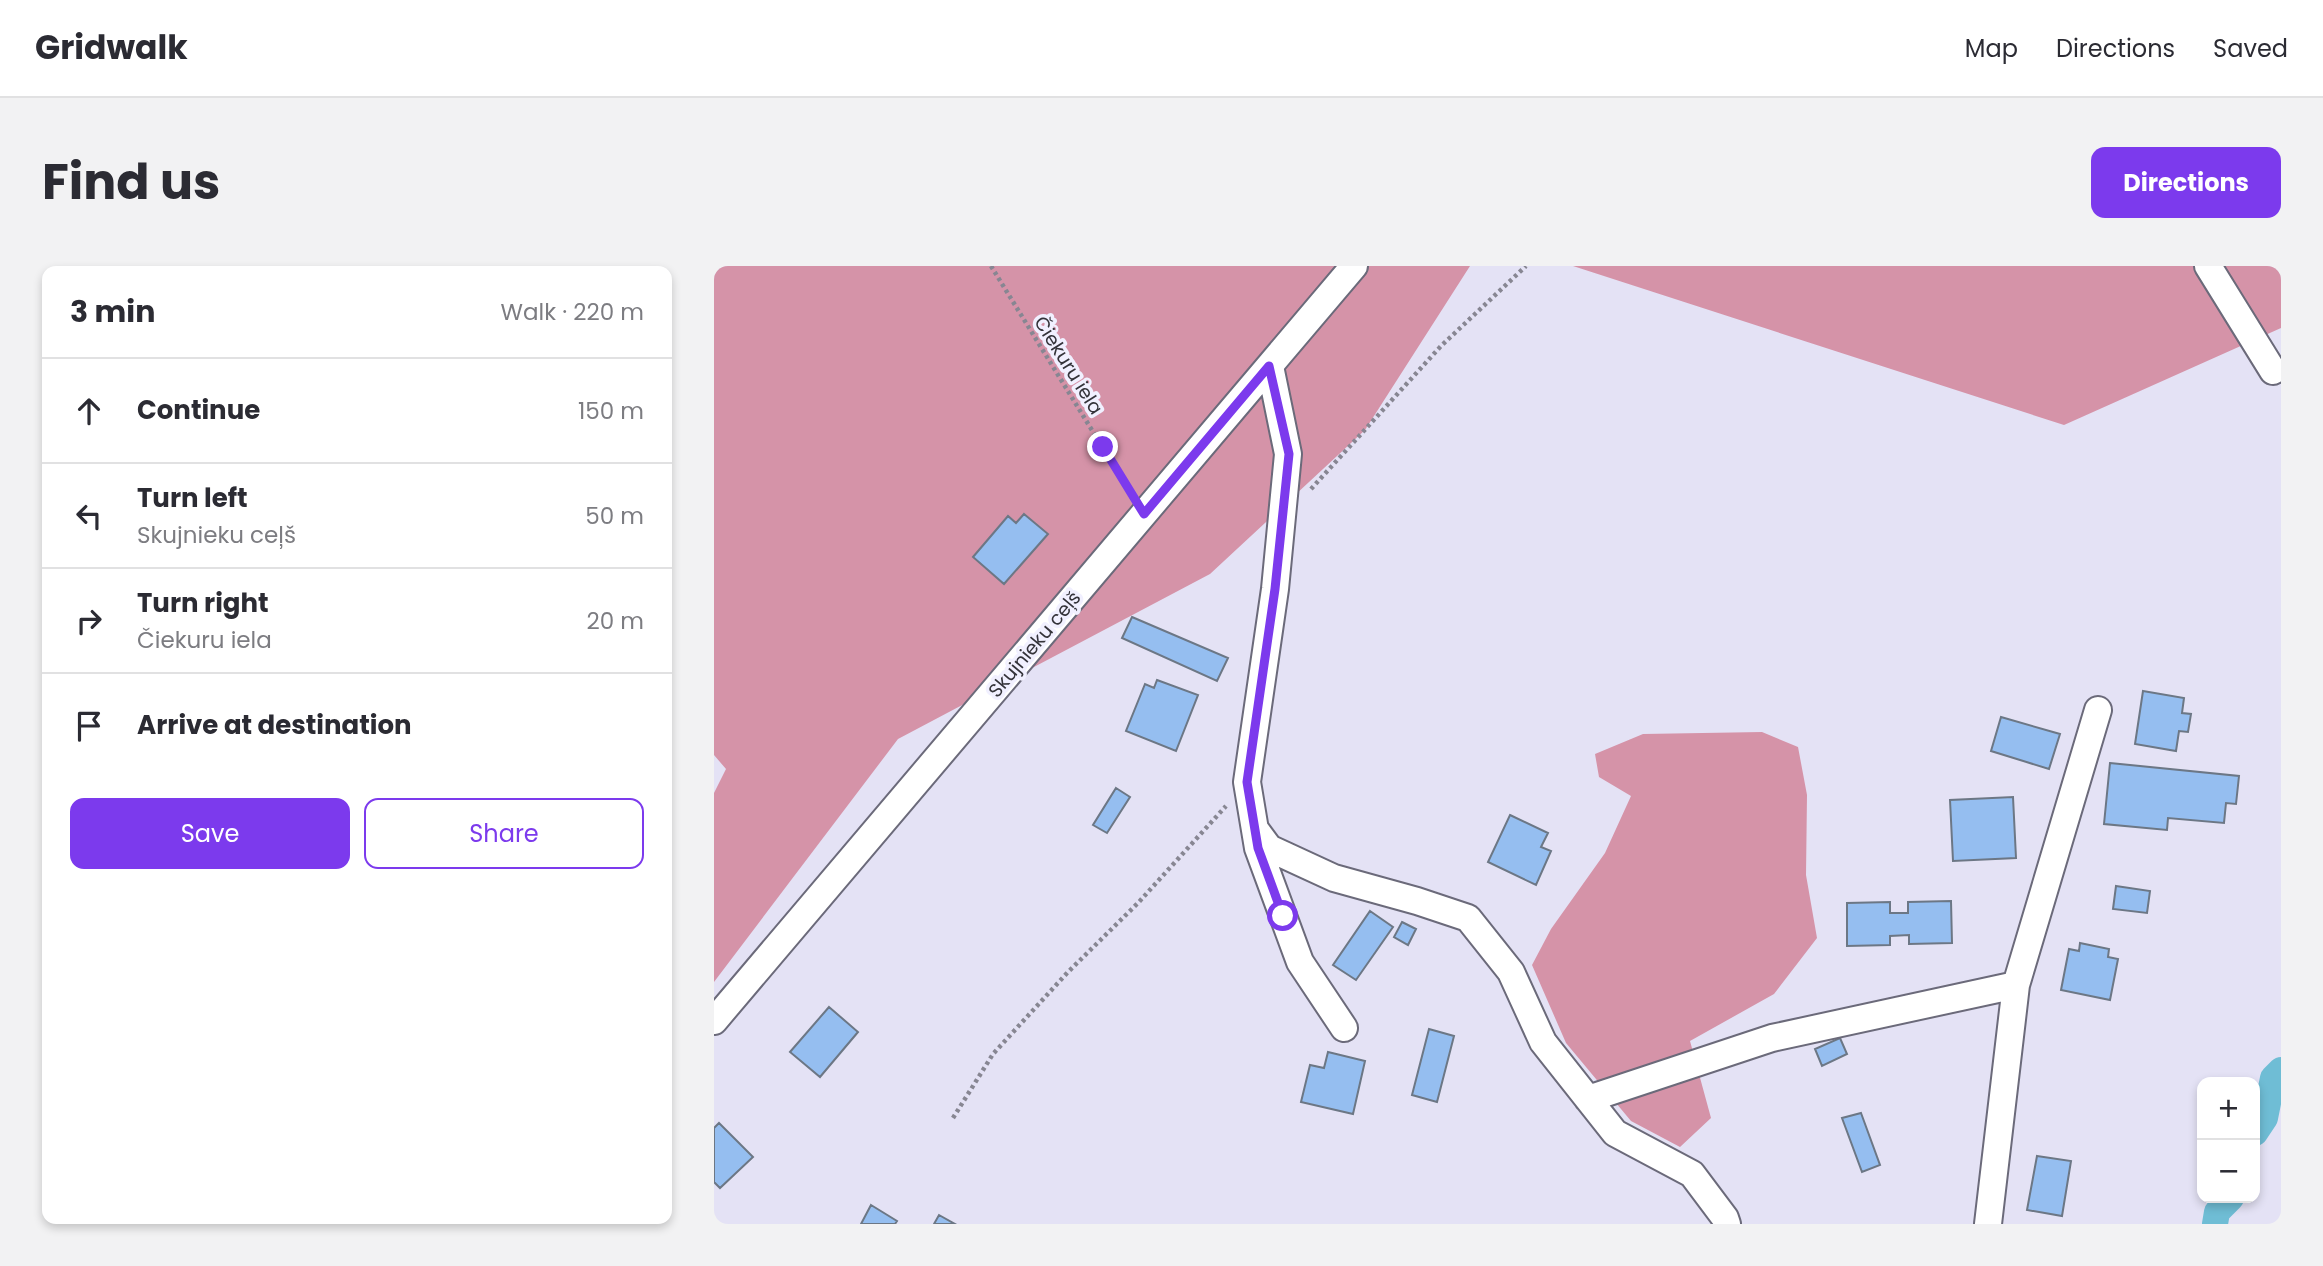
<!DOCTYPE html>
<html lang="en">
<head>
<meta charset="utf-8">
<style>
  :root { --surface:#fff; --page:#f2f2f3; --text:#2b2b33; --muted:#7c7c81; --line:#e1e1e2; --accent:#7c3aed }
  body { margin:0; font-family:Poppins,sans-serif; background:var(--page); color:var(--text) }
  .controls { position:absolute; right:21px; bottom:21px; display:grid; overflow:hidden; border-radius:14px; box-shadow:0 4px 10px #0003 }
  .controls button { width:63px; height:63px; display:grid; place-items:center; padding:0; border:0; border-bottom:2px solid var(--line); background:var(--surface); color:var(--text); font:35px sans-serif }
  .stop { position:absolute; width:21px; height:21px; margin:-16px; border:5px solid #7c3aed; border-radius:50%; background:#fff }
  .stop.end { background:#7c3aed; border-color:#fff; box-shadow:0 2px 7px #0008 }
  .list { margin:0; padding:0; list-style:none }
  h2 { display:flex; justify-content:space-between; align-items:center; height:91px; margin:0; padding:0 28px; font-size:30px }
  h2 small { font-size:23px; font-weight:400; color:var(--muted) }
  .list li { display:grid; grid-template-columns:46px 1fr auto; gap:21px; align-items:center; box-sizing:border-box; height:105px; padding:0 28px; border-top:2px solid var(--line) }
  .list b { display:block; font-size:26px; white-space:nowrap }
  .list p { margin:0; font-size:23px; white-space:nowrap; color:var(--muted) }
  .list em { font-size:23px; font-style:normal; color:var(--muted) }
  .actions { display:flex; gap:14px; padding:21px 28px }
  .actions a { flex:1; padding:16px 0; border:2px solid var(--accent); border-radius:14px; text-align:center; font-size:24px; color:var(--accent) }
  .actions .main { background:var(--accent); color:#fff }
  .icon { flex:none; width:38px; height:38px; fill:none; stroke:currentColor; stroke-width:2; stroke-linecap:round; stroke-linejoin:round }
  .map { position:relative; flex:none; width:1567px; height:958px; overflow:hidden; border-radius:14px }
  header { display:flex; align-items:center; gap:42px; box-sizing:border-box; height:98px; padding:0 35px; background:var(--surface); border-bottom:2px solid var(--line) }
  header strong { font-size:33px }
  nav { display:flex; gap:38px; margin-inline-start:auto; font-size:24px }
  .intro { display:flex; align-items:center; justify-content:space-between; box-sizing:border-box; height:168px; padding:0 42px }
  h1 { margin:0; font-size:49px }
  .button { padding:18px 32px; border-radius:14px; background:var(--accent); color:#fff; font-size:24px; font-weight:700 }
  main { display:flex; gap:42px; padding:0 42px }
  aside { flex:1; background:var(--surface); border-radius:14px; box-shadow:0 4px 10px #0003 }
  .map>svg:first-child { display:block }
  .forest { fill:#d593a8 }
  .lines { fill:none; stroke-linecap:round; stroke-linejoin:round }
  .canal { stroke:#6fbdd5; stroke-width:26 }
  .building { fill:#95bef0; stroke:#6c7785; stroke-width:2 }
  .street-casing { stroke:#6b6a7a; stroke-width:30 }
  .path { stroke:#878692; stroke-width:4.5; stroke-dasharray:3.5 3.5; stroke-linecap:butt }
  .street { stroke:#fff; stroke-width:26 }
  .route { stroke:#7c3aed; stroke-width:9 }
  .labels { text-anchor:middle; stroke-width:7; stroke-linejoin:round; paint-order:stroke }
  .street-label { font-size:19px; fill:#34333a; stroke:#f1f0ff }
</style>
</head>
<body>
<header>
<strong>Gridwalk</strong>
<nav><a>Map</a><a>Directions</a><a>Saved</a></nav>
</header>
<div class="intro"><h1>Find us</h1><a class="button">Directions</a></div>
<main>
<aside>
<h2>3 min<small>Walk · 220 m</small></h2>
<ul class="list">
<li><svg class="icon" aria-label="ahead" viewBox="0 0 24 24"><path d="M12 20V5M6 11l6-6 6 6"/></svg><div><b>Continue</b></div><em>150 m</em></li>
<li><svg class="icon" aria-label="left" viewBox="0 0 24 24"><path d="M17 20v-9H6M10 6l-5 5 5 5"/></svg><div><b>Turn left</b><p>Skujnieku ceļš</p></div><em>50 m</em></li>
<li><svg class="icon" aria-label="right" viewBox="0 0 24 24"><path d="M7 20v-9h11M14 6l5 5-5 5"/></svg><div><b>Turn right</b><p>Čiekuru iela</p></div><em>20 m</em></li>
<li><svg class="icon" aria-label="arrive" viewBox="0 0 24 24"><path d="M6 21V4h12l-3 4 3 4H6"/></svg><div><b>Arrive at destination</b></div></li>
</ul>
<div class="actions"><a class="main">Save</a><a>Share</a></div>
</aside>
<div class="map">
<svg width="1567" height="958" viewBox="0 0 1567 958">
  <rect width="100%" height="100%" fill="#e4e2f5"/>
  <path class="forest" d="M0,0H756L651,164L496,308L184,473L0,716V527L12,503L0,489Z
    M859,0H1567V62L1350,159Z
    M1048,466L1084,481L1093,529L1092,609L1103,672L1060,728L976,775L997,852L966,881L917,855L852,777L818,699L837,663L891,587L917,530L885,511L881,488L929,468Z"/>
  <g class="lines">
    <path class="canal" d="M1541,867L1551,852L1559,812L1567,804
      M1501,958L1503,946L1517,932"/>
  </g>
  <path class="building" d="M310,248L334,268L290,318L259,291L294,250L302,257Z
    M418,351L514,392L503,415L408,372Z
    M443,414L484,429L462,485L412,465L431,418L440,422Z
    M1429,425L1470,432L1468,447L1477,448L1474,466L1465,465L1462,485L1421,478Z
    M1287,451L1346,468L1335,503L1277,485Z
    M1396,497L1525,510L1522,538L1512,537L1510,557L1454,552L1453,564L1390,558Z
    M402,522L416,531L393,567L379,559Z
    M1299,531L1302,592L1239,595L1236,534Z
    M796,549L834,567L827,581L837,585L822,619L774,596Z
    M1402,620L1436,625L1433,647L1399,643Z
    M1237,635L1238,677L1195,678V669L1176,670V679L1133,680V637L1176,636V647H1194V636Z
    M656,645L679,661L642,714L619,699Z
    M688,656L702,663L694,679L680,671Z
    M1366,677L1395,683L1394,691L1404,693L1396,734L1347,724L1355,683L1365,685Z
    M115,741L144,766L106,811L76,786Z
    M715,763L740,770L723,836L698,829Z
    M1126,772L1133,788L1108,800L1101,783Z
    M614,786L651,795L639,848L587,836L596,799L610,802Z
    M1147,847L1166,899L1148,906L1128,852Z
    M5,857L39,891L6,922L0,916V862Z
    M1323,890L1357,895L1348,950L1313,944Z
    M157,939L183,955L181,958H147Z
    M225,949L241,958H220Z"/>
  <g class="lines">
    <defs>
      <path id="street" d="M1494,0L1559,105
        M556,100L574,188L561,323L533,516L544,582L586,696L630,762
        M541,563L555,582L620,612L703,635L754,652L797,706L829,776L901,867L978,908L1011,952L1013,958
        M0,755L640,0
        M874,833L1058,772L1302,719
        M1274,958L1302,719L1384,444"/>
    </defs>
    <use href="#street" class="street-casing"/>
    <path class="path" d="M277,0L416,226
      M597,223L727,80L812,0
      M239,852L279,788L354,706L424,637L512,540"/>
    <use href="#street" class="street"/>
  </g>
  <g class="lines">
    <path class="route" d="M389,181L430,248L555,100L575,188L561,323L533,516L544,582L569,650"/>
  </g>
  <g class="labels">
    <g class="street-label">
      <text transform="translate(355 99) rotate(58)" y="7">Čiekuru iela</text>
      <text transform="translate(320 378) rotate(-50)" y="7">Skujnieku ceļš</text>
    </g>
  </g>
</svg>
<div class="controls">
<button>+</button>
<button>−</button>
</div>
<div class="stop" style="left:569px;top:650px"></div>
<div class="stop end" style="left:389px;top:181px"></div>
</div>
</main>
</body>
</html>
